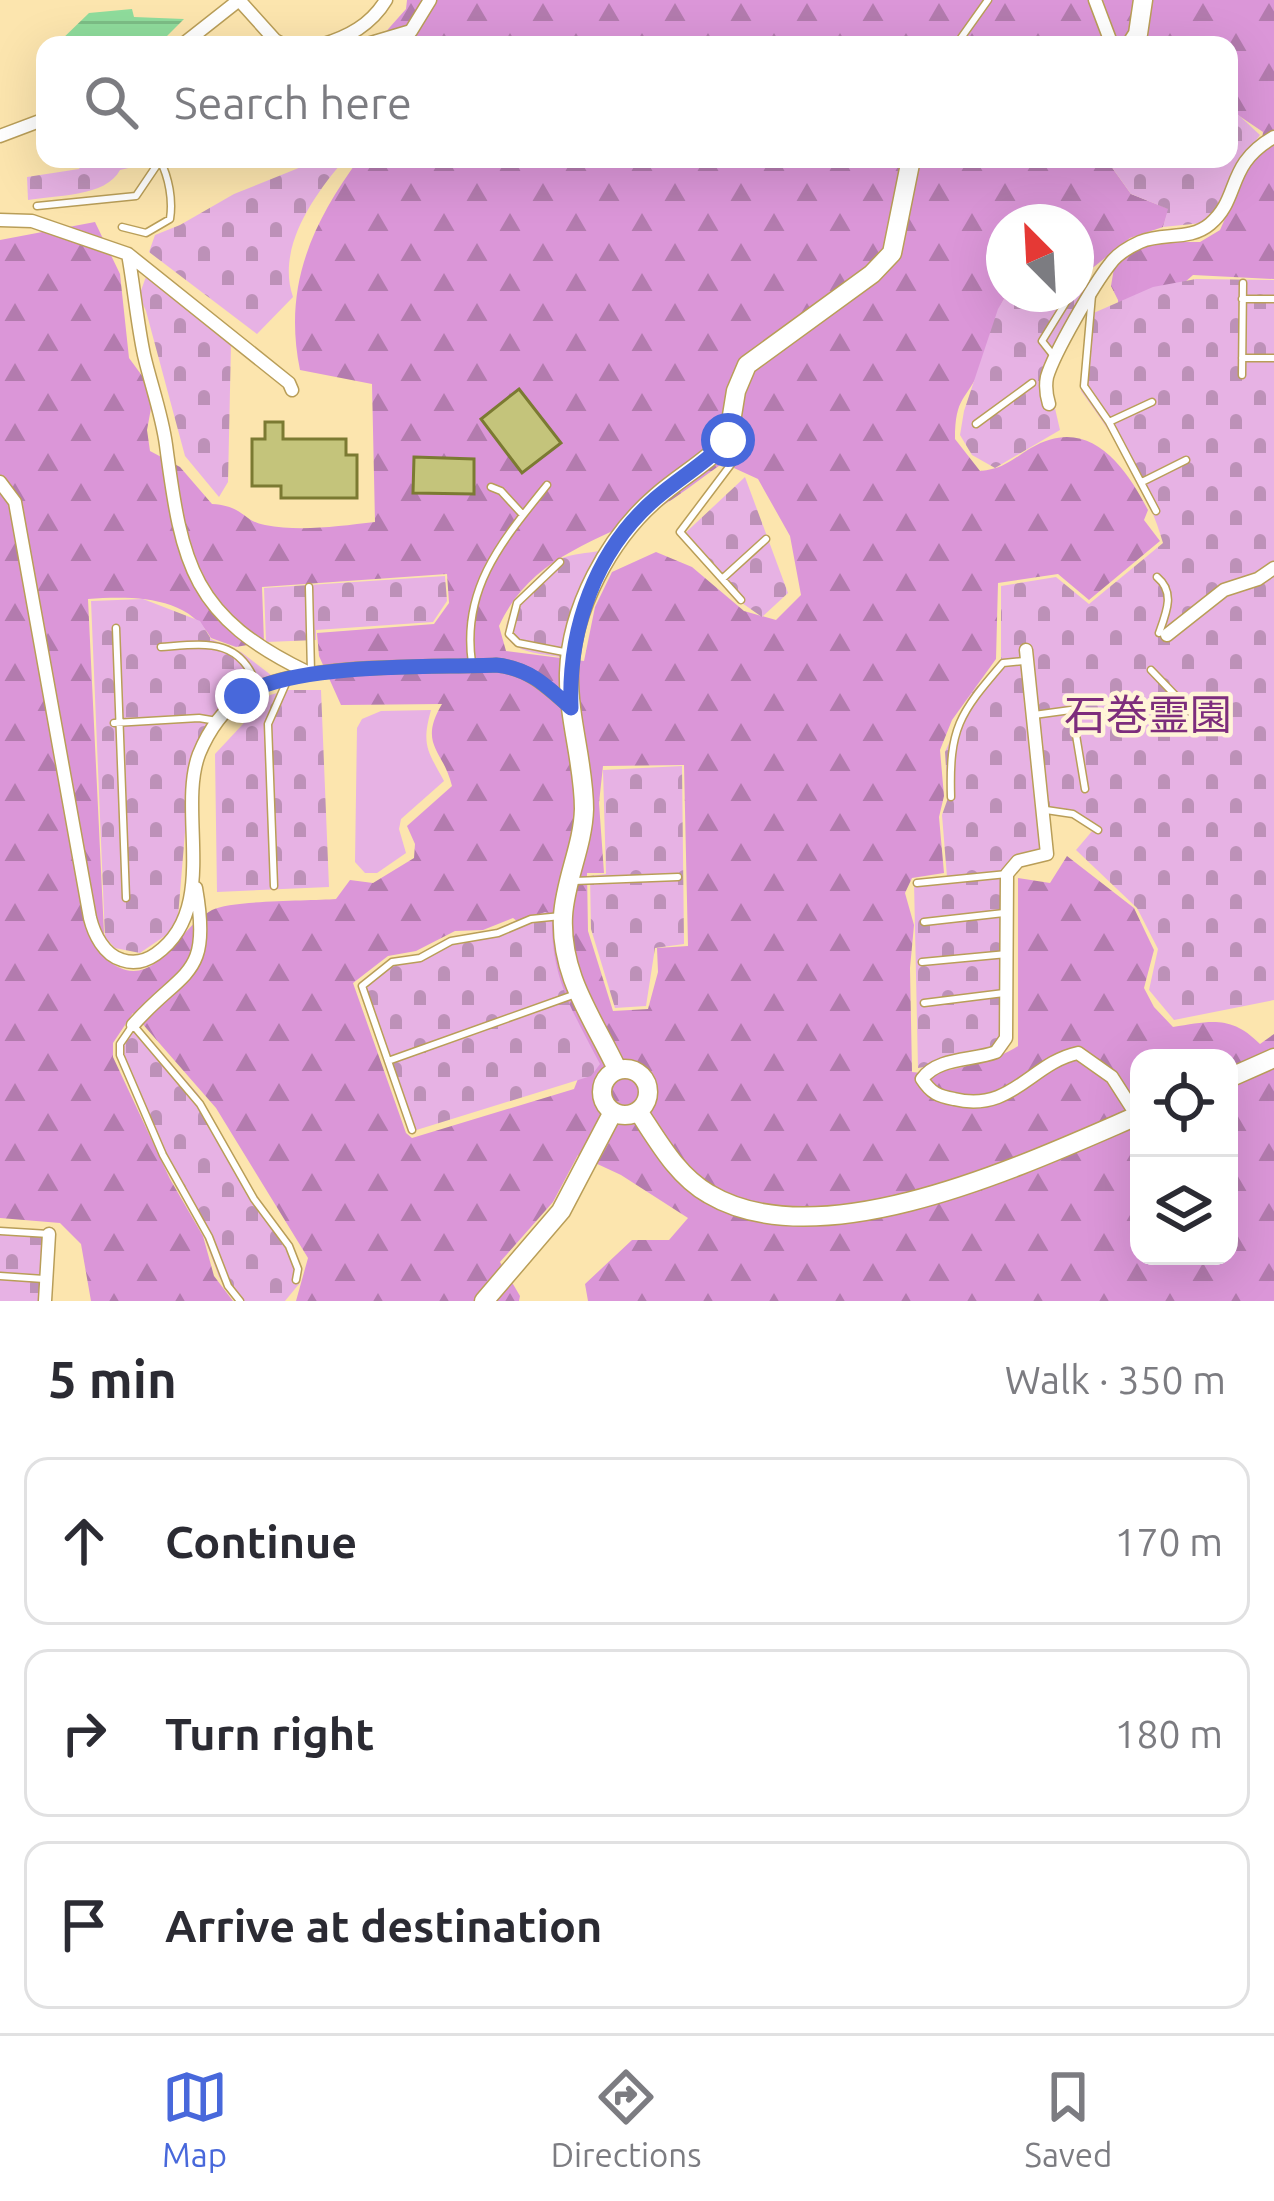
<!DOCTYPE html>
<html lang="en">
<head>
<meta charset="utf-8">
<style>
  :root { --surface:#fff; --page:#f7f7f7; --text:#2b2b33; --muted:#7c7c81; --line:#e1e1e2; --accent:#4868db }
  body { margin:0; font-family:Ubuntu,"Noto Sans JP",sans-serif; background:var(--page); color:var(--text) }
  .controls { position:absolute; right:36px; bottom:36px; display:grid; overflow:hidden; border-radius:24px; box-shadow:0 12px 48px #0002 }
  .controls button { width:108px; height:108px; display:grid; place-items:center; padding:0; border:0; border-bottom:3px solid var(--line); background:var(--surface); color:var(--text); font:60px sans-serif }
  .compass { position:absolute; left:986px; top:204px; width:108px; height:108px; border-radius:50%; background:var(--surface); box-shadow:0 12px 48px #0002; rotate:336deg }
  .stop { position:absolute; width:36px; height:36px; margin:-27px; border:9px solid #4868db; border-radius:50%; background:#fff }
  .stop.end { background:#4868db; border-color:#fff; box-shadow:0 3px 12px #0008 }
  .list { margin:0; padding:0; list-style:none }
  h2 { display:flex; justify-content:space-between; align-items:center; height:156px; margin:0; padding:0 48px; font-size:51px }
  h2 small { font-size:39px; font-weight:400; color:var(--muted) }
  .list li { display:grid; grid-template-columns:78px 1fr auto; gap:36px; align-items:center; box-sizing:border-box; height:168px; margin:0 24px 24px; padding:0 24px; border:3px solid var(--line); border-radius:24px }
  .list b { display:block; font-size:45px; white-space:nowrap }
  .list em { font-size:39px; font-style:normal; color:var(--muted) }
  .icon { flex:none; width:66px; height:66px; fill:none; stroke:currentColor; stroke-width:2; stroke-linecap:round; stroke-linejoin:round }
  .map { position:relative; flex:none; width:1274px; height:1301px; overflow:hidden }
  .search { position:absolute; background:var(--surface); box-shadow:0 12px 48px #0002; left:36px; right:36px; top:36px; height:132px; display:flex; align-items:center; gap:30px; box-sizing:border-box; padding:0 42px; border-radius:24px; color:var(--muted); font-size:45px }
  .sheet { height:732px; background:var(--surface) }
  nav { display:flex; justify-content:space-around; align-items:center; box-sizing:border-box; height:168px; border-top:3px solid var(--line); background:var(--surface); font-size:33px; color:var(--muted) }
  nav a { display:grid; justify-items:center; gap:6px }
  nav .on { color:var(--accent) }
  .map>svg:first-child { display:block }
  .grass { fill:#e7b2e4 }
  .forest { fill:url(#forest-firs); fill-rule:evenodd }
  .cemetery { fill:url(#cemetery-stones) }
  .water { fill:url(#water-rules) }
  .building { fill:#c4c47b; stroke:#7b7a32; stroke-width:3 }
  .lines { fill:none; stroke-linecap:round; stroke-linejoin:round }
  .lane-casing { stroke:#b99e58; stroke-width:9 }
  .street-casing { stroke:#b99e58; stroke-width:15 }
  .secondary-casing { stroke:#b99e58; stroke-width:21 }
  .lane { stroke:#fff; stroke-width:6 }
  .street { stroke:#fff; stroke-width:12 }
  .secondary { stroke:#fff; stroke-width:18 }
  .route { stroke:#4868db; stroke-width:15 }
  .labels { text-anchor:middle; stroke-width:9; stroke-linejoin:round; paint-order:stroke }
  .park-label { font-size:42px; fill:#7d2d7c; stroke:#fff4d8 }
</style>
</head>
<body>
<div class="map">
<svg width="1274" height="1301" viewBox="0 0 1274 1301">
  <defs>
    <pattern id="forest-firs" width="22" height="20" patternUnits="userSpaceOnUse" patternTransform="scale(3)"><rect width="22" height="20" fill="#db96d8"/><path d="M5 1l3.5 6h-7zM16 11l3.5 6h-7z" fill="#b37bae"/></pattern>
    <pattern id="cemetery-stones" width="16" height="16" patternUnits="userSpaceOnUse" patternTransform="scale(3)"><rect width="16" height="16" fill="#e7b2e4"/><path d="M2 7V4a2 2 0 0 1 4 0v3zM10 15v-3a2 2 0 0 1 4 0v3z" fill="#bd91b8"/></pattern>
    <pattern id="water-rules" width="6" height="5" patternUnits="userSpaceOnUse" patternTransform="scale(3)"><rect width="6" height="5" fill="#8fdc9c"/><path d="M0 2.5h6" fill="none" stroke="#7cbd86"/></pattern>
  </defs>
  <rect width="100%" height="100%" fill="#fce5ae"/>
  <path class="grass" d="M431,710C421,746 428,751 444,781L401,819L399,829L406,853L377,873H365L355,862L357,728L362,719L381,711Z"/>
  <path class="forest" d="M407,0H1274V279L1193,275L1169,296L1274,555L1179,571L1118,320V300L1111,286L1114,268L1126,255L1151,242H1200L1220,230L1246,171L1260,153L1263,132L1229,109V45H374L406,9Z
    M359,159H1106L1131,194L1169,209L1163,227L1130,238L1085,274L1076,267V222H1004V294H1007C992,318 992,343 981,368C966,401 955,396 955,439L980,471C1004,469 1011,460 1031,448C1088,414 1125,465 1148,510L1144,520L1160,541L1089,600L1058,574L998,583L996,659L952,720L940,750L944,796L939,817L944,873L912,878L905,893L914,925L910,968L912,1072C938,1076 996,1061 1018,1046V878L1050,883L1067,856L1134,908L1154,950L1144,988L1154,1007L1173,1027C1211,1021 1231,1015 1260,1044L1274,1034V1301H588L585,1284L632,1240H669L688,1218L621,1175L578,1155L553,1202L500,1262L520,1296L519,1301H296L308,1258L216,1108L133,1013L113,1043V1057L170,1179L203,1236L214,1276L233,1301H91L81,1244L60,1223L0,1218V240L95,222L120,274L129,358L154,392L147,430L150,451L180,467L212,504C245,506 242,521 265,525C301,532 339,526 375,522L372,384L300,370C283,287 311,225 359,159ZM723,463L758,479L790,536L801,595L776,620L744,611L692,567L656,552L612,572L595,607L584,661L506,651L499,626C530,558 592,544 653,511C677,498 700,479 723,463ZM447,574L449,603L434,624L317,633L319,656L341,705L442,704C418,745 443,749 452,786L407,826L415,844L414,858L373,883L350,880L336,899C311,901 231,900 212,910C173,930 151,1007 98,951L104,933L88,599C131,596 187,595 211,638L236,647L264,642L262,587ZM684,765L688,946L657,948L658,972L648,1009L613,1011L588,931L587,873H604L599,803L603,766ZM513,918L526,928L581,1071L574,1089L412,1138L406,1133L353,983L388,956L416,951L455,931L483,930ZM1139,1058H1229V1256H1139Z"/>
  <path class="cemetery" d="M1231,108L1260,135L1233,171L1215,212L1202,223L1163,227L1168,209L1131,194L1106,159H1229Z
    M85,159H154V162L120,170C106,197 56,195 28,200L27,177L79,169Z
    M321,159H345C314,195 276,248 293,297L257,334L149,252L155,235L180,225L234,194Z
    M1076,267L1090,286C1072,319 1031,369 1044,407L1054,404L1060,430L995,468L972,455L960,435L964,411L998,309L1007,294H1076Z
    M147,274L231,344L228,482L219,497L185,456L146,311L139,296Z
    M1196,279L1274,280V1000L1174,1020L1149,990L1158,949L1137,908L1076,850L1093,830L1067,815L1047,813L1051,858L1021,865L1012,873L1008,1049L999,1055L918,1068L914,882L947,877L942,815L948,798L945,752L970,695L1001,659V586L1056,577L1089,604L1163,543C1147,488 1115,437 1081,391L1089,315L1153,287Z
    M745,477L788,593L762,617L742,603L681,537Z
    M599,551L583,584L561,657C545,654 519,654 508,639C494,620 544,565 562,558C573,554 587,553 599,551Z
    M445,576L447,601L433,622L316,630V640L266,642L264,588Z
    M143,599L200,621L211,639L241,652L271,675C230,694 209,720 191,760L178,917L172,931L140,953L115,948L105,937L91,601Z
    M288,690H321L329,887L217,892L215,754L270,695Z
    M682,766L684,944L655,948L646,1006L615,1008L591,929L590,876L606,874L603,770Z
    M545,912L552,914C550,977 572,1010 600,1064L591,1076L410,1132L359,985L390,959L423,954L448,940L487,934Z
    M141,1029L198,1094L264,1210L295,1251L301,1267L299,1284L285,1301H237L219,1277L202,1231L116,1053L119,1040Z
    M0,1228L54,1231L49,1301H0Z"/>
  <path class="water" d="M132,9L134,17L184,19L158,45H56L89,13Z"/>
  <path class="building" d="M519,389L561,443L522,473L481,419Z
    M265,422H283V439H346V455H357V498H281V486H252V439H265Z
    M414,457L474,459V494L413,493Z"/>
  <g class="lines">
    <defs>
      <path id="lane" d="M956,45L988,0
        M37,206L136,196L161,159
        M122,227L146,233L170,219C173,200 169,178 160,160
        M1076,285L1080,278
        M1092,295L1084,386L1109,422L1156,511
        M1242,299H1274
        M1053,355L1042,341L1071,294
        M1242,358H1274
        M1242,375L1243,283
        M1109,422L1152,402
        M976,424L1032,383
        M731,444L735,459L680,532L741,600
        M1142,482L1186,460
        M491,487L501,491L523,515
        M560,562L517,603L509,634L518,643L569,653
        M1157,577C1175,592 1167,611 1159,633
        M722,579L766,539
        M309,587L311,673
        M116,628L126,898
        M161,647C205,644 240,637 257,686
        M472,663C461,588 503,540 547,485
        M1151,670L1200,721
        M1078,700L1076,735L1085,789
        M1034,715L1078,709
        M114,723L199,718L217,721
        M951,797C949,728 959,714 1003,663L1024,661
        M1046,810L1073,814L1098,830
        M574,881L678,877
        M917,883L1007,874
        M274,886L268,724L287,681
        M924,922L1004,913
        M922,962L1007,954
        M924,1003L1004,993
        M388,1061L573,995
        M412,1130L362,986L392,962L420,958L451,941L498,933L531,919L561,916
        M0,1231L49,1234
        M0,1276L44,1279
        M240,1301L228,1286L209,1237L163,1155L120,1055V1044L133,1025L200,1104L254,1199L289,1246L298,1269L296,1280"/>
      <path id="street" d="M239,0L275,40L284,45
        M1095,0L1112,45
        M182,45L239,0
        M321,45C348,37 371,25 386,0
        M364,45L411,31L430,0
        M0,136L45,119
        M0,220L32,221L128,254L289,383L292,390
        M128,254C134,287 137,322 144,355C151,385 162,415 166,445C182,566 192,617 309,673
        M1049,404C1046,394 1045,387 1047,377C1054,353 1094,284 1110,264C1117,254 1129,247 1140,242C1163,232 1190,241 1210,224C1241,198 1225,165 1274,137
        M0,482L15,502L90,918C94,934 104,955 122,960C134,964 146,961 156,954C220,909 177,812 199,754C208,732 223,710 243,696C290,661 434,668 496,665C528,668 546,686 570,707
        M1167,635L1224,590L1258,579L1274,568
        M1026,650L1047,854L1018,861L1007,874L1006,1038L996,1052C972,1061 938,1057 922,1079C931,1093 938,1096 954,1099C1012,1113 1031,1063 1078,1053L1112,1077L1137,1116
        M133,1025C183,968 212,979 196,888
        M45,1301L49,1234"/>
      <path id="secondary" d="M1131,45L1138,34L1143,0
        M602 1092a23 23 0 1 1 46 0a23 23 0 1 1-46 0Z
        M617,1069C593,1018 560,976 563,916C565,880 583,846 584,809C584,763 568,719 569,673C571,609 609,538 657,497C680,477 707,462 728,440L736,391L747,365L872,274L892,253L911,159
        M1229,1078L1274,1058
        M638,1111C658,1141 677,1176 709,1194C822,1261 1030,1162 1139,1115
        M484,1301L561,1211L613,1112"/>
    </defs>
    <use href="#lane" class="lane-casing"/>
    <use href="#street" class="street-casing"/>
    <use href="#secondary" class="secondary-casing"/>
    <use href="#lane" class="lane"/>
    <use href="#street" class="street"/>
    <use href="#secondary" class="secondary"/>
  </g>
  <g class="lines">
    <path class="route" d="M242,696C293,662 431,668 496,665C529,668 547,686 571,708C568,630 595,551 655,499C679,478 706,463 728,440"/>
  </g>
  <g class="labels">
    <g class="park-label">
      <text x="1148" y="730">石巻霊園</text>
    </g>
  </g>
</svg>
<div class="controls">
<button><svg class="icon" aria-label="locate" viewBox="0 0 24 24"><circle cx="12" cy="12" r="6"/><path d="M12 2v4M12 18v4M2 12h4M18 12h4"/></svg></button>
<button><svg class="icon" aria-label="layers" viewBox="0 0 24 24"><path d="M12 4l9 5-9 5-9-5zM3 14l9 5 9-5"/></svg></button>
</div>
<svg class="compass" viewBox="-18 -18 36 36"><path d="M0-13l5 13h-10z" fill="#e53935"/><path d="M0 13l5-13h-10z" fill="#7c7c81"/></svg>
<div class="stop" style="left:728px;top:440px"></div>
<div class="stop end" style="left:242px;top:696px"></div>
<div class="search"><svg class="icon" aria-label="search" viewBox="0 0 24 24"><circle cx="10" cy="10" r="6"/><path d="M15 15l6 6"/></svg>Search here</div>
</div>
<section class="sheet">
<h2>5 min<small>Walk · 350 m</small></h2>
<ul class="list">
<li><svg class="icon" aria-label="ahead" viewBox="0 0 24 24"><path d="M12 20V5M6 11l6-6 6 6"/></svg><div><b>Continue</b></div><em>170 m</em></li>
<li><svg class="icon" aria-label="right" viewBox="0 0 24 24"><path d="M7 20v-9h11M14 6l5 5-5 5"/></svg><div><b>Turn right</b></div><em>180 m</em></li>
<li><svg class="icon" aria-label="arrive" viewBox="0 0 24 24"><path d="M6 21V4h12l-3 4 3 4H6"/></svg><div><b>Arrive at destination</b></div></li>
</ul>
</section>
<nav>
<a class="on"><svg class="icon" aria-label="map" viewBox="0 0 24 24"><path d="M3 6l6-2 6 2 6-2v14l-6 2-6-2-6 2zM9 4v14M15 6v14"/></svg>Map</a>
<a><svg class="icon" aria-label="directions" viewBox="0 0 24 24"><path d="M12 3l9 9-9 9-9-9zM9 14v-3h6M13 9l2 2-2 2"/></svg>Directions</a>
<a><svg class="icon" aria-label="saved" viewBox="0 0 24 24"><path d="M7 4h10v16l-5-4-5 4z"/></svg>Saved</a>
</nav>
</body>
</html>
